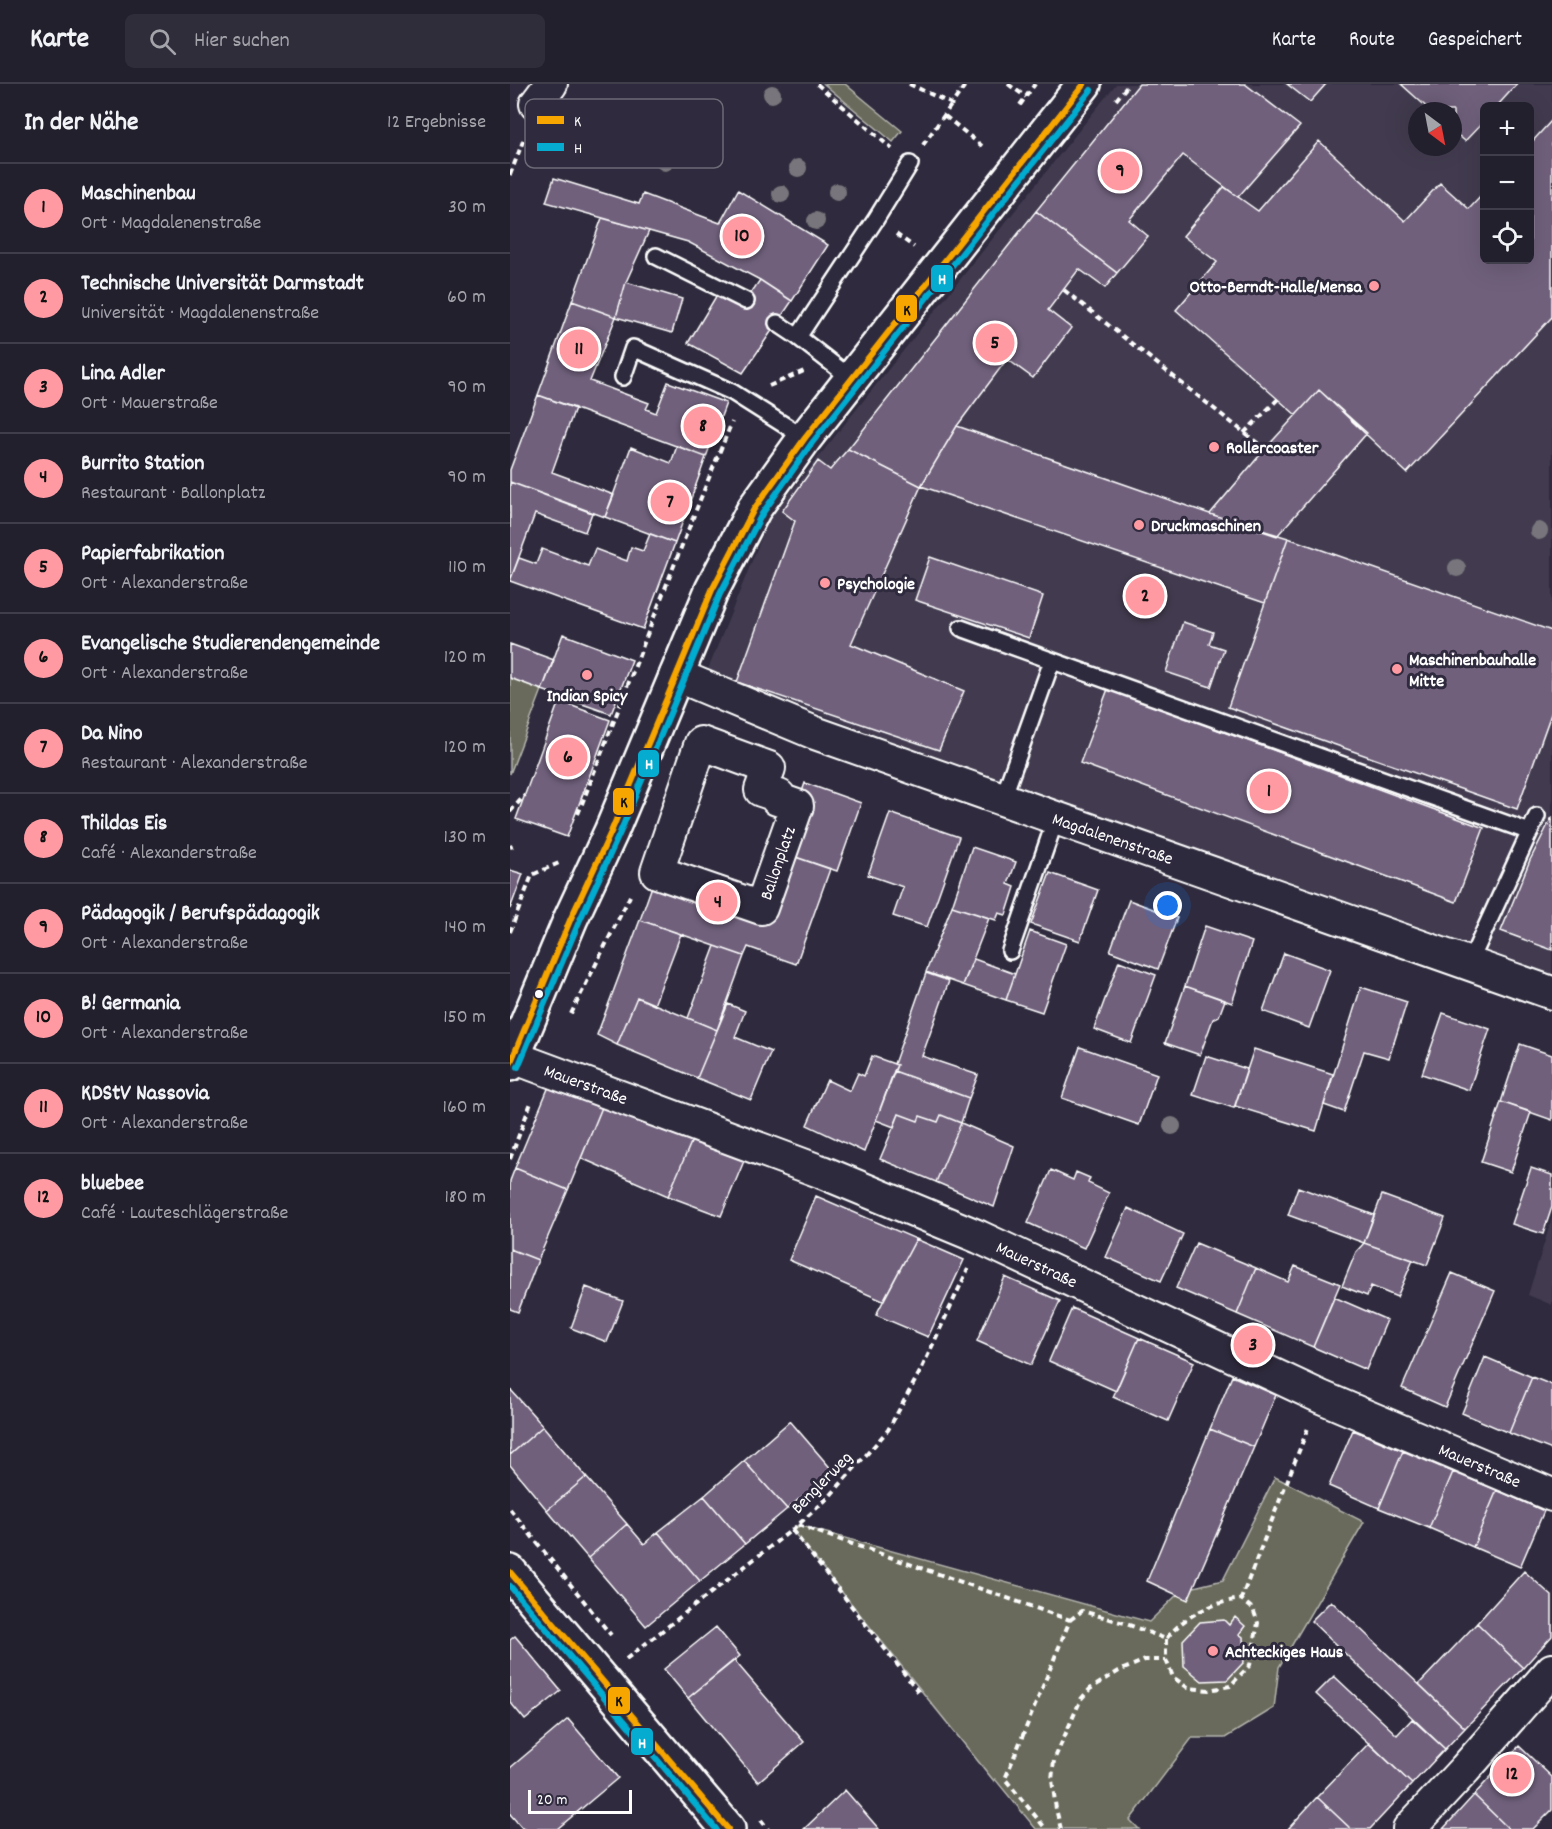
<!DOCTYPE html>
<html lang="de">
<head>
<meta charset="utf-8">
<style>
  :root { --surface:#23202e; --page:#2f2d3a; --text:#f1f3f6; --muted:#a3a3aa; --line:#403e4a; --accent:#ff9aa2 }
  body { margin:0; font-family:Dekko,sans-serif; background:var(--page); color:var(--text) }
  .controls { position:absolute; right:18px; top:18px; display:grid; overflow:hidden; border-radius:9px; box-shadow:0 6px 24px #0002 }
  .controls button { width:54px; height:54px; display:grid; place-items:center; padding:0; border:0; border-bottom:2px solid var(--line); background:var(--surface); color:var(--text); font:30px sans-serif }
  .compass { position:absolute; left:898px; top:18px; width:54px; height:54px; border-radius:50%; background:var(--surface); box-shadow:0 6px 24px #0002; rotate:148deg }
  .scale { position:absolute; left:18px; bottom:15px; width:104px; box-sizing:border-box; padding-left:6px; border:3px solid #fff; border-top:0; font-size:16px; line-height:21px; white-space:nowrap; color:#fff; -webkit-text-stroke:4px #2f2a3d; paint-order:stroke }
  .you { position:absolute; left:658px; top:822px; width:21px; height:21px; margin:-15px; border:4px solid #fff; border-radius:50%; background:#1a73e8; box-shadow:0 0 0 9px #1a73e833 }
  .badge { display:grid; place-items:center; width:39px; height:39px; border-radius:50%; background:var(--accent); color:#111; font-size:20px; font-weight:700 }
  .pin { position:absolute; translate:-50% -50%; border:3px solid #fff; box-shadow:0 2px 6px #0006 }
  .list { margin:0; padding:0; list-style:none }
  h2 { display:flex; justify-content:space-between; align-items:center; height:78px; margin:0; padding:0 24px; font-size:26px }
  h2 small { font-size:20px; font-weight:400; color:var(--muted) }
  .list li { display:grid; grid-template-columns:39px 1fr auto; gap:18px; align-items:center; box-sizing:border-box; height:90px; padding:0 24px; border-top:2px solid var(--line) }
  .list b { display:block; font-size:22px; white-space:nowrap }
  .list p { margin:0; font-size:20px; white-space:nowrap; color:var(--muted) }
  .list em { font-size:20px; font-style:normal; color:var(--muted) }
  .icon { flex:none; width:33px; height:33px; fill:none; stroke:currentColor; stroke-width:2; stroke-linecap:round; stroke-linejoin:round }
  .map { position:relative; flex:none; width:1042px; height:1745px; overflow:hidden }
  header { display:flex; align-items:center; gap:36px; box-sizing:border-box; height:84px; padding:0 30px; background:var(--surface); border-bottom:2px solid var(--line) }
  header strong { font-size:28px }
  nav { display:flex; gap:33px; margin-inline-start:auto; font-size:21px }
  .search { width:420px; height:54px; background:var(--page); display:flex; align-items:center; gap:15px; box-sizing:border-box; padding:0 21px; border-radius:9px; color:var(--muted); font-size:22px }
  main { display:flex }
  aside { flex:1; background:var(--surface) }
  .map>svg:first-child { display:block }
  .built { fill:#423a50; fill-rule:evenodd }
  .green { fill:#6a6b5c; stroke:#b4b5ae; stroke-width:1.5 }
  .building { fill:#70607b; stroke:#fff; stroke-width:1.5 }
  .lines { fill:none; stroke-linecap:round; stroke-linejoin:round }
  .lane-casing { stroke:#fff; stroke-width:20 }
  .street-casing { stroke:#fff; stroke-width:36 }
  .secondary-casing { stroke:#fff; stroke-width:38 }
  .path { stroke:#fff; stroke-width:4; stroke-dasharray:6 4.5; stroke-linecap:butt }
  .lane { stroke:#2f2a3d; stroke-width:15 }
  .street { stroke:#2f2a3d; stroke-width:32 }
  .secondary { stroke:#2f2a3d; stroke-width:33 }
  .bus-1-casing { stroke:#2f2a3d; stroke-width:10 }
  .bus-2-casing { stroke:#2f2a3d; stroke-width:10 }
  .bus-1 { stroke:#f7a600; stroke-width:6 }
  .bus-2 { stroke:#06acd0; stroke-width:6 }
  .tree { fill:#78767b }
  .poi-dot { fill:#ff9aa2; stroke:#2f2a3d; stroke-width:2 }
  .bus-dot { fill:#fff; stroke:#2f2a3d; stroke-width:2 }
  .labels { text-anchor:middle; stroke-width:6; stroke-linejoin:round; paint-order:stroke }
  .poi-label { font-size:18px; font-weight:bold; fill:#fff; stroke:#2f2a3d; text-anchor:start }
  .street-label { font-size:18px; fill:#fff; stroke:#2f2a3d }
  .key { fill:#2f2a3d; stroke:#6d6a77; stroke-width:1.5 }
  .key-label { font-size:16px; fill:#fff }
  .line-badge { stroke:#2f2a3d; stroke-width:2 }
  .badge-label { font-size:16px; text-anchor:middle; font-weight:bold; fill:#fff }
  .pale-badge-label { font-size:16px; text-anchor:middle; font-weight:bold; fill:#111 }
</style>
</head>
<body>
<header>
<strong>Karte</strong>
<div class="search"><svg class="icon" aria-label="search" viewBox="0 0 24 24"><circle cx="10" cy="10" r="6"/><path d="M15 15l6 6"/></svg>Hier suchen</div>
<nav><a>Karte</a><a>Route</a><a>Gespeichert</a></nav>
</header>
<main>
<aside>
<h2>In der Nähe<small>12 Ergebnisse</small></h2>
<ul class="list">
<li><span class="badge">1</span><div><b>Maschinenbau</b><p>Ort · Magdalenenstraße</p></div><em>30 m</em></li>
<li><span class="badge">2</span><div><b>Technische Universität Darmstadt</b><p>Universität · Magdalenenstraße</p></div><em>60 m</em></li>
<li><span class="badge">3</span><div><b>Lina Adler</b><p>Ort · Mauerstraße</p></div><em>90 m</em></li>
<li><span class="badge">4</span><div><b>Burrito Station</b><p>Restaurant · Ballonplatz</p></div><em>90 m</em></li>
<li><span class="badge">5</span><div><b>Papierfabrikation</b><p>Ort · Alexanderstraße</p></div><em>110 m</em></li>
<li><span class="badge">6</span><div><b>Evangelische Studierendengemeinde</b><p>Ort · Alexanderstraße</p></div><em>120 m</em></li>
<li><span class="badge">7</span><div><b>Da Nino</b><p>Restaurant · Alexanderstraße</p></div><em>120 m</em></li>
<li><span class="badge">8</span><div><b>Thildas Eis</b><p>Café · Alexanderstraße</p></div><em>130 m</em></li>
<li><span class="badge">9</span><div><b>Pädagogik / Berufspädagogik</b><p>Ort · Alexanderstraße</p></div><em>140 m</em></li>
<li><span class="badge">10</span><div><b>B! Germania</b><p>Ort · Alexanderstraße</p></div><em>150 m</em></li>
<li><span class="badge">11</span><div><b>KDStV Nassovia</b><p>Ort · Alexanderstraße</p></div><em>160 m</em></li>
<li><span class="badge">12</span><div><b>bluebee</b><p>Café · Lauteschlägerstraße</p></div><em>180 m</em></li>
</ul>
</aside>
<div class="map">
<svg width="1042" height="1745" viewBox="0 0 1042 1745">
  <rect width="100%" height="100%" fill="#2f2a3d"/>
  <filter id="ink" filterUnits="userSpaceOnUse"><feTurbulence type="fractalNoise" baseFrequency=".0167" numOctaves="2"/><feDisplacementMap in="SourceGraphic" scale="12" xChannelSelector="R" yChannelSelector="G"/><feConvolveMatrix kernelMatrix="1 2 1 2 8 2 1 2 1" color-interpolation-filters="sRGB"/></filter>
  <g filter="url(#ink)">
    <path class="built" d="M606,0H1042V892L498,700L197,588L259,435ZM975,22H1020V176H975ZM907,27H943V63H907Z
      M1042,1134V1221L1018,1211Z"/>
    <path class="green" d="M314,0H335L392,47L383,58Z
      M0,594L32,606L0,690Z
      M765,1393L854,1438L769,1583L764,1624L715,1654H682L620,1736L629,1745H526L485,1695L484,1697L282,1446L288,1441L639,1538L672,1506L713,1496Z"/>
    <path class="building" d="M629,0H735L790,42L728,113L673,71L619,136L638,152L607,189L526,127Z
      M777,0H816L800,18Z
      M891,0H1007L987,22H975V36L955,57L943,47V27H921Z
      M1042,36V233L897,389L809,306L786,331L666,226L707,178L673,152L714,103L748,127L809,57L895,137L930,99L959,125L975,108V176H1020V60Z
      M44,94L129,120L133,110L210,139L228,106L318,161L282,217L250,196L178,158L36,118Z
      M526,127L607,189L595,204L569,185L538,226L561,244L523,294L497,275L447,342L411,402L338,365Z
      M92,134L139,147L116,198L106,233L62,217Z
      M250,196L282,217L233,289L178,259L208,209L232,222Z
      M116,198L172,215L162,249L106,233Z
      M62,217L106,233L80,297L139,319L136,325L146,329L158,298L216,319L196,373L28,311Z
      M809,306L857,349L767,452L700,430L755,365Z
      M28,311L65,324L42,388L104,411L95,433L0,398V386Z
      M447,342L700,430L778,454L755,519L411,402Z
      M167,362L196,373L165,459L95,433L121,363L161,379Z
      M338,365L411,402L341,560L454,607L429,666L227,598L285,437L272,427L308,377L320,386Z
      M0,398L82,429L75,448L25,430L0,497Z
      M140,450L165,459L133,545L0,497L9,474L26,480L32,465L78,482L85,465L117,477L121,463L133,467Z
      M778,454L1042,547V627L1007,725L718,623Z
      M420,473L533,512L519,554L405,516Z
      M673,538L703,548L699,560L714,565L701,603L656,588Z
      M53,550L122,576L101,630L32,606Z
      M0,560L44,576L32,606L0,594Z
      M598,605L974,744L946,818L570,679Z
      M49,617L100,636L57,753L6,735Z
      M295,699L351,719L327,787L271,768Z
      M380,729L449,753L417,843L383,832L393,803L358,791Z
      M1042,733V866L991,847L1020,776Z
      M462,763L506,778L498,800L505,803L496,831L489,829L486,836L442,822Z
      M271,768L320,785L286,880L238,863L234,872L130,836L147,788L251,824Z
      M0,786L13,790L0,825Z
      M540,789L588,806L570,857L521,840Z
      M619,816L667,834L648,885L600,867Z
      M442,822L479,834L453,901L416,888Z
      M130,836L171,850L144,921L127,913L107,961L87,951Z
      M695,842L742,858L722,919L675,902Z
      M520,847L556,860L532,928L496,916Z
      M205,862L234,872L207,946L178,934Z
      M774,869L820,886L799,944L753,927Z
      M464,875L505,890L496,916L453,901Z
      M609,877L646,891L621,959L584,945Z
      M416,889L439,897L412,972L468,991L459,1014L384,987L387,981L384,980Z
      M675,902L715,916L709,932L703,935L690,971L655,959Z
      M851,903L897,918L879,974L854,967L834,1028L814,1021Z
      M127,913L207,946L187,994L107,961Z
      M218,920L235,927L225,953L261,968L241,1016L187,994Z
      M933,929L980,945L959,1006L912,990Z
      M1010,960L1042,971V1036L991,1018Z
      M570,963L647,990L629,1041L552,1014Z
      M744,965L823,990L806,1047L725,1022Z
      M362,972L387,981L354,1068L297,1041L317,996L340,1007L348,989L354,992Z
      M696,972L737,985L724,1024L683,1011Z
      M384,987L459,1014L451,1039L431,1031L428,1038L410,1032L408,1037L389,1030L384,1043L366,1036Z
      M42,995L95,1016L58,1106L5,1084Z
      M95,1016L183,1054L158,1112L71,1074Z
      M991,1018L1021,1028L1001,1088L971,1078Z
      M389,1030L408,1037L410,1032L428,1038L431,1031L451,1039L426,1098L370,1075Z
      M451,1039L504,1062L484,1123L426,1098Z
      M183,1054L234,1077L211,1132L158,1112Z
      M5,1084L58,1106L28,1176L0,1165V1097Z
      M1021,1084L1042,1091V1123L1033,1150L1002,1140Z
      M541,1086L563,1096L566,1088L580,1094L578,1099L599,1109L574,1164L518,1139Z
      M788,1103L864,1131L854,1159L778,1131Z
      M872,1111L935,1134L917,1181L854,1159Z
      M306,1112L406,1155L373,1217L279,1176Z
      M618,1124L673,1150L651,1197L596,1173Z
      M406,1155L454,1176L418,1253L366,1231Z
      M686,1159L746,1184L727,1230L666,1204Z
      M854,1159L903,1176L887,1213L861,1202L857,1212L832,1202L846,1168Z
      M0,1165L28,1176L8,1228L0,1225Z
      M785,1182L830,1200L803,1263L727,1230L746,1184L778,1198Z
      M942,1189L985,1207L935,1323L892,1304Z
      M495,1193L550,1217L521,1281L467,1257Z
      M76,1203L113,1217L97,1258L61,1244Z
      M824,1213L877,1236L856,1286L803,1263Z
      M562,1224L629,1254L606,1307L539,1277Z
      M629,1254L684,1278L658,1337L603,1313Z
      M975,1273L1022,1293L999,1349L952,1329Z
      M722,1292L766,1311L744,1363L700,1345Z
      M1022,1293L1042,1301V1366L999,1349Z
      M0,1305L33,1342L0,1371Z
      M280,1337L323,1387L277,1425L234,1377Z
      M33,1342L76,1393L37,1426L0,1381V1371Z
      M700,1345L744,1363L678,1516L637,1497Z
      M843,1346L893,1367L869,1424L819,1402Z
      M893,1367L943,1388L919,1444L869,1424Z
      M234,1377L277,1425L235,1460L194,1412Z
      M943,1388L987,1406L963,1463L919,1444Z
      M76,1393L117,1440L78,1474L37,1426Z
      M987,1406L1034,1427L1010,1483L963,1463Z
      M194,1412L235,1460L190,1497L148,1448Z
      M117,1440L134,1460L148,1448L190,1497L136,1542L78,1474Z
      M1014,1487L1042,1512V1552L1013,1584L967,1539Z
      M821,1517L955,1644L935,1665L801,1537Z
      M725,1533L735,1542L729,1550L733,1553L734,1578L717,1596L692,1597L674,1582L673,1556L690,1538L714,1536L719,1541Z
      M967,1539L1013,1584L955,1644L909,1600Z
      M206,1543L230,1572L178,1614L154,1585Z
      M5,1552L51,1607L15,1636L0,1618V1556Z
      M224,1576L294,1658L248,1698L178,1614Z
      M824,1592L887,1651L902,1635L935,1665L902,1700L806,1610Z
      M58,1635L108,1694L47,1745H13L0,1730V1684Z
      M859,1659L902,1700L860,1745H841L807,1713Z
      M1009,1662L1042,1693V1726L1023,1745H999L964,1711Z
      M335,1706L369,1745H294Z
      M964,1711L999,1745H933Z
      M807,1713L841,1745H778Z"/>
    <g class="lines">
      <defs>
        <path id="lane" d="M146,172L236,217
          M267,239L288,253
          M113,293L123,264L222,308L295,354
          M342,295L288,253L366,135L400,80
          M451,544L1020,748
          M490,714L498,700L542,577
          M500,867L546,734
          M959,880L1027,732"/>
        <path id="street" d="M26,20L41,0
          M166,591L305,649L1042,909
          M191,659L259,684L251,706L269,712L267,715L287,722L251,824L147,788Z
          M0,972L312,1088L469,1153L811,1313L1042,1411
          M899,1745L955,1685L1042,1586"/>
        <path id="secondary" d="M0,980L61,834L101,748L202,506L244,425L295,354L574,0
          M0,1488L218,1745"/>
      </defs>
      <use href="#lane" class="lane-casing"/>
      <use href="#street" class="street-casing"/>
      <use href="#secondary" class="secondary-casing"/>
      <path class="path" d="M307,0L382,65
        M399,0L442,20L456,0
        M498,0L516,13
        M606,16L619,0
        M510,21L525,0
        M435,32L472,62
        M413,61L442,20
        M0,91L15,52
        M386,150L404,163
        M554,206L755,365
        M259,302L294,287
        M734,349L768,315
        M0,728L15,711
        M68,730C119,599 168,467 222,338
        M0,763L3,762
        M0,848L22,791L49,779
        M61,930L122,808
        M0,1075L22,1016
        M0,1425L101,1551
        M288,1441L560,1536L495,1695L536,1745
        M282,1446L411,1611
        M560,1536L572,1527L614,1539L656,1555C675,1531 701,1519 731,1515L798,1344
        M656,1555V1576L663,1593L678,1604L699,1606L720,1602L740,1581L748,1539L743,1525L731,1515
        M116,1575L288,1441L320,1412L378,1346L411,1286L458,1185
        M251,1736L258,1745
        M551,1745L546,1725L542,1696L544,1676L571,1615L580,1605L609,1587L635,1576H656"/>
      <use href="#lane" class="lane"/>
      <use href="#street" class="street"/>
      <use href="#secondary" class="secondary"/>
      <defs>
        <path id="bus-1" d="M0,980L61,834L101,748L202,506L244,425L295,354L574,0
          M0,1488L218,1745"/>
        <path id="bus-2" d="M8,983L69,838L109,751L210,510L252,430L302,359L581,6
          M0,1502L206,1745"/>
      </defs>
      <use href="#bus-1" class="bus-1-casing"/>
      <use href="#bus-2" class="bus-2-casing"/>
      <use href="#bus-1" class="bus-1"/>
      <use href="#bus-2" class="bus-2"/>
    </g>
    <g class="tree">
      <circle cx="262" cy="10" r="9"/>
      <circle cx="155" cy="78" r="9"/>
      <circle cx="288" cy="84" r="9"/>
      <circle cx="327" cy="108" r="9"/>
      <circle cx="271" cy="110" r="9"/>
      <circle cx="306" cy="137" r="9"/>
      <circle cx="1029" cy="447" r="9"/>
      <circle cx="947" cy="484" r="9"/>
      <circle cx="662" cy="1042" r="9"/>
    </g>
  </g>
  <g class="poi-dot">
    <circle cx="864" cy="202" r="6"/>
    <circle cx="704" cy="363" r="6"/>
    <circle cx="629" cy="441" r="6"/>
    <circle cx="315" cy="499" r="6"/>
    <circle cx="887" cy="585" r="6"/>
    <circle cx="77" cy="591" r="6"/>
    <circle cx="703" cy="1567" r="6"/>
  </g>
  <circle class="bus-dot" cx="29" cy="910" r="5"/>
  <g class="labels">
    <g class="poi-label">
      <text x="852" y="208" text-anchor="end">Otto-Berndt-Halle/Mensa</text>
      <text x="716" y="369">Rollercoaster</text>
      <text x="641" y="447">Druckmaschinen</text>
      <text x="327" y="505">Psychologie</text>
      <text x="899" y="581">Maschinenbauhalle<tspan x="899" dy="21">Mitte</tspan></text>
      <text x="77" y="617" text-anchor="middle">Indian Spicy</text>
      <text x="715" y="1573">Achteckiges Haus</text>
    </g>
    <g class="street-label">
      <text transform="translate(603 754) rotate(19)" y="6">Magdalenenstraße</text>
      <text transform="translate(267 779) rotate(-71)" y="6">Ballonplatz</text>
      <text transform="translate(76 1000) rotate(20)" y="6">Mauerstraße</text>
      <text transform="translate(527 1180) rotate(25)" y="6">Mauerstraße</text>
      <text transform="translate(970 1381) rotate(23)" y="6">Mauerstraße</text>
      <text transform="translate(311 1398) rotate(-46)" y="6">Benglerweg</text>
    </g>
  </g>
  <rect x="15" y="15" width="198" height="69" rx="9" class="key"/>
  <rect x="27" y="32" width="27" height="8" fill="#f7a600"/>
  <rect x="27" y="59" width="27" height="8" fill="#06acd0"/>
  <g class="key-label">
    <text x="64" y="42">K</text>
    <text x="64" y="69">H</text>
  </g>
  <g class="line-badge">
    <rect x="420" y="180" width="24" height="29" rx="6" fill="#06acd0"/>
    <rect x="385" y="210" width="23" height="29" rx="6" fill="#f7a600"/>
    <rect x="127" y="665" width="23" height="29" rx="6" fill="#06acd0"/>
    <rect x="102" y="703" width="23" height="29" rx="6" fill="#f7a600"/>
    <rect x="97" y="1602" width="24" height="29" rx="6" fill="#f7a600"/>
    <rect x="120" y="1643" width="24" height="29" rx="6" fill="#06acd0"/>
  </g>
  <g class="badge-label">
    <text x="432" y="200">H</text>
    <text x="139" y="685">H</text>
    <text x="132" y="1664">H</text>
  </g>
  <g class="pale-badge-label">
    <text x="397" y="231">K</text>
    <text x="114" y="723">K</text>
    <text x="109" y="1622">K</text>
  </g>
</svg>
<div class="controls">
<button>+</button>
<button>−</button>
<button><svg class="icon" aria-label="locate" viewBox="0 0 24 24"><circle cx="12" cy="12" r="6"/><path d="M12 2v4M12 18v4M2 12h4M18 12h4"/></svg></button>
</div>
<svg class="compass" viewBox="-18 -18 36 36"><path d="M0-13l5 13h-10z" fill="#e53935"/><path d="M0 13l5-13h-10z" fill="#a3a3aa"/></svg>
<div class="scale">20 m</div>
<div class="you"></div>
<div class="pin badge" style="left:759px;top:707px">1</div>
<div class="pin badge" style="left:635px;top:512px">2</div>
<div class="pin badge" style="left:743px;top:1261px">3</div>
<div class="pin badge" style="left:208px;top:818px">4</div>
<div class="pin badge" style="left:485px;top:259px">5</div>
<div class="pin badge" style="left:58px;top:673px">6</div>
<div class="pin badge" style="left:160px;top:418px">7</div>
<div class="pin badge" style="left:193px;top:342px">8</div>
<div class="pin badge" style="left:610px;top:87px">9</div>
<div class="pin badge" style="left:232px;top:152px">10</div>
<div class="pin badge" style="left:69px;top:265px">11</div>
<div class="pin badge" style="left:1002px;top:1690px">12</div>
</div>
</main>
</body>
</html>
